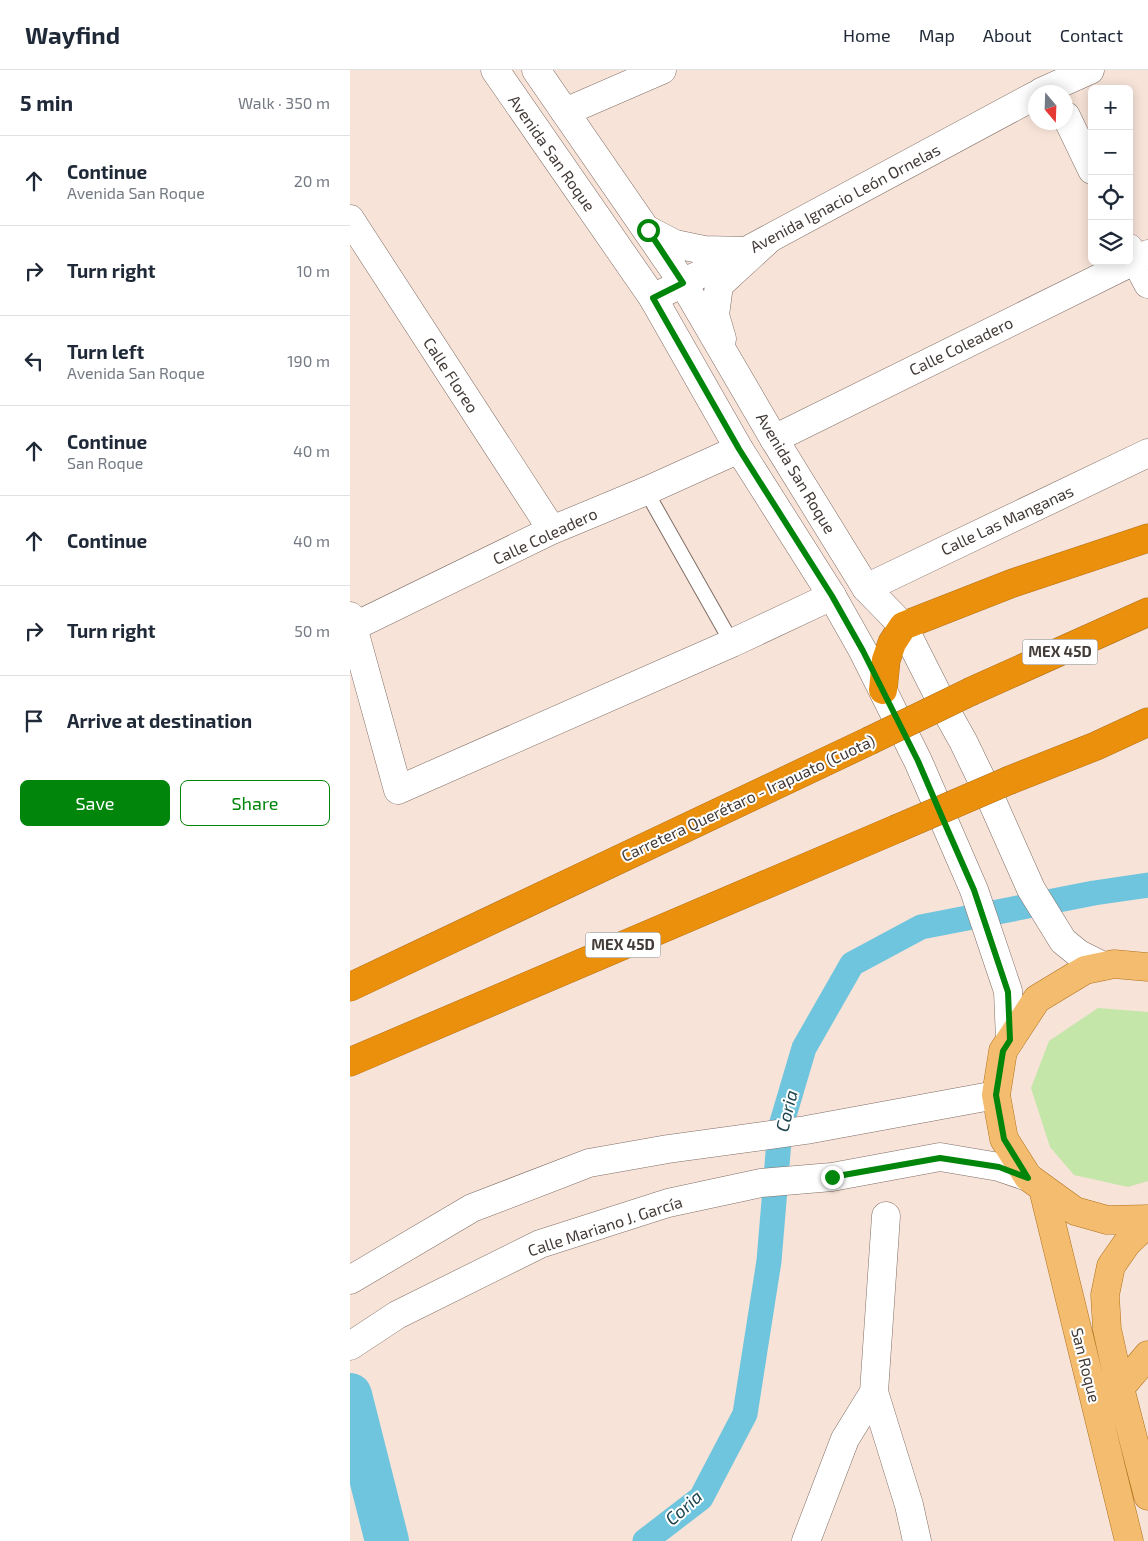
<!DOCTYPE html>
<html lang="en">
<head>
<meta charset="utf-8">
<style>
  :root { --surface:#fff; --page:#f6f6f7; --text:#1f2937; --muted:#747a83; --line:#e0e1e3; --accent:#01860b }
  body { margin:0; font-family:"Exo 2",sans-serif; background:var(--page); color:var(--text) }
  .controls { position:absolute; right:15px; top:15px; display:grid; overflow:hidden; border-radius:8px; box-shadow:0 2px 12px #0003 }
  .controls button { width:45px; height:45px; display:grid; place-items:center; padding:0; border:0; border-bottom:1px solid var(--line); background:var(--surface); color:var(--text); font:25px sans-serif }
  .compass { position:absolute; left:678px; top:15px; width:45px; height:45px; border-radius:50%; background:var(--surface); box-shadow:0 2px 12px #0003; rotate:161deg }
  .stop { position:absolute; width:15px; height:15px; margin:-11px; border:4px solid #01860b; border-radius:50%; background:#fff }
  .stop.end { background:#01860b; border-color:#fff; box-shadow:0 1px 5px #0008 }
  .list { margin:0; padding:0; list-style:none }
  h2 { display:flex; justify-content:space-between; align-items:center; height:65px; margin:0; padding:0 20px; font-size:21px }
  h2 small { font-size:16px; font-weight:400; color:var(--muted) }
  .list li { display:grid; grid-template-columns:32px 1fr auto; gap:15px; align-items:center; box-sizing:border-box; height:90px; padding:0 20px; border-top:1px solid var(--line) }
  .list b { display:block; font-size:19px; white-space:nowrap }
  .list p { margin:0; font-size:16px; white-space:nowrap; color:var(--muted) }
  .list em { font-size:16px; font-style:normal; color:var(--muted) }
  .actions { display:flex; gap:10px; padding:15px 20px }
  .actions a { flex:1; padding:11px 0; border:1px solid var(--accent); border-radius:8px; text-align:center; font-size:18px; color:var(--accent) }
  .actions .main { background:var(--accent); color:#fff }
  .icon { flex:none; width:28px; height:28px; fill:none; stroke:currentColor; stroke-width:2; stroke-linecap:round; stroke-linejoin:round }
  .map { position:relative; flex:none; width:798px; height:1471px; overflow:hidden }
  header { display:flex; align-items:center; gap:30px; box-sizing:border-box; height:70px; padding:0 25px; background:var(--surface); border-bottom:1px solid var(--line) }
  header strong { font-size:24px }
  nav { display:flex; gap:28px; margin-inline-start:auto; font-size:18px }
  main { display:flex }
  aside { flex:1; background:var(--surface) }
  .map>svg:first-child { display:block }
  .green { fill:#c4e6a9 }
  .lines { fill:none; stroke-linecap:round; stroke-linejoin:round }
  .canal { stroke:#6fc5dd; stroke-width:25 }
  .river { stroke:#6fc5dd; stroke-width:44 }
  .service-casing { stroke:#806e65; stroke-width:16 }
  .minor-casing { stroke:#806e65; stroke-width:29 }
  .tertiary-casing { stroke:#806e65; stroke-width:29 }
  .primary-casing { stroke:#b0721c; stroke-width:29 }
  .motorway-casing { stroke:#b0721c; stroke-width:29 }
  .service { stroke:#fff; stroke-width:14 }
  .minor { stroke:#fff; stroke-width:28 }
  .tertiary { stroke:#fff; stroke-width:28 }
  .primary { stroke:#f3bc6e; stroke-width:28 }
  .motorway { stroke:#eb900d; stroke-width:28 }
  .motorway-bridge-casing { stroke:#b0721c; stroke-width:29; stroke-linecap:butt }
  .motorway-bridge { stroke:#eb900d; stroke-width:28 }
  .route { stroke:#01860b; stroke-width:6 }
  .labels { text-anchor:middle; stroke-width:4; stroke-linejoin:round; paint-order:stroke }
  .shield { fill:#fff; stroke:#7b7673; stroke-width:1 }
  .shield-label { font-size:15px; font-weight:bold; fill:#433b37 }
  .street-label { font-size:16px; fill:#433b37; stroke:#fff }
  .water-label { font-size:18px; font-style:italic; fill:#1d444f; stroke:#fff }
</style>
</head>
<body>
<header>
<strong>Wayfind</strong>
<nav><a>Home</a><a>Map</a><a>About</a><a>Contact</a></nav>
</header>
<main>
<aside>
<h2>5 min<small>Walk · 350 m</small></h2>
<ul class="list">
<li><svg class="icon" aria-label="ahead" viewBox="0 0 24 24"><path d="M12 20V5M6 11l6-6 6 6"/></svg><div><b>Continue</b><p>Avenida San Roque</p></div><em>20 m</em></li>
<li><svg class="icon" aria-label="right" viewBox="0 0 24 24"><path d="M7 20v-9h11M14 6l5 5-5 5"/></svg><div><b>Turn right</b></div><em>10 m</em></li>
<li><svg class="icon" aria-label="left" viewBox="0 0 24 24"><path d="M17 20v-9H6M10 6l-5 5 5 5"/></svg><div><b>Turn left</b><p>Avenida San Roque</p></div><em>190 m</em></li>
<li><svg class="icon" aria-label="ahead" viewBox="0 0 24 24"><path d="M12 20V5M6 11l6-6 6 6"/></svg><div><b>Continue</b><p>San Roque</p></div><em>40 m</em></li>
<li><svg class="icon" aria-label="ahead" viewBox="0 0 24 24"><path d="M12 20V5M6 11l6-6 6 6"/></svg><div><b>Continue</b></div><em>40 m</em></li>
<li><svg class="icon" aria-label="right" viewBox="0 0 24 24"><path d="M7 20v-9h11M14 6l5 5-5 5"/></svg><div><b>Turn right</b></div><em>50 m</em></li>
<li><svg class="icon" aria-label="arrive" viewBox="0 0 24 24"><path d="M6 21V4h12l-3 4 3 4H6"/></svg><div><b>Arrive at destination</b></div></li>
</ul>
<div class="actions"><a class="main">Save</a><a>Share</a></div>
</aside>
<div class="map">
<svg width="798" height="1471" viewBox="0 0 798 1471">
  <rect width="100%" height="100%" fill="#f7e3d8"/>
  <path class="green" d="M748,938L798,942V1111L778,1117L724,1105L700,1077L681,1018L699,971Z"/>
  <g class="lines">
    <path class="canal" d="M295,1471L351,1428L395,1344L419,1191L430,1059L454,978L502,894L571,857L744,823L798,815"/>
    <path class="river" d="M0,1325L37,1471"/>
    <defs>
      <path id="service" d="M296,421L382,573"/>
      <path id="minor" d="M691,22L740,0
        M215,42L312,0
        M716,46L742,100
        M0,149L202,460
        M779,178L798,214
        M303,228L396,181L686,25
        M424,369L798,184
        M516,518L798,383
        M0,546L48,720L382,573L482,526
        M3,557L202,460L296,421L389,379
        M536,1146L524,1322L559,1435L567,1471
        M456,1471L495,1369L524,1322"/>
      <path id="tertiary" d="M145,0L303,228L389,379L482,526L513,581L568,691L624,820L658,921L660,970
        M186,0L333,213L424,369L516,518L553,556L595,639L613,671L641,729L681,819L713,871L729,884L753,896
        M298,160L325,174L354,180L396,181
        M372,269L365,245L369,215L418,170
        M0,1210L122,1138L239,1093L318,1079L456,1060L646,1025
        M0,1276L47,1245L190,1174L318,1133L411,1113L482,1107L590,1087L649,1097L678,1107"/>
      <path id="primary" d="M798,897L764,894L735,900L687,929L653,981L646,1025L654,1069L678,1107L725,1141L757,1150L798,1149
        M693,1119L779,1471
        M798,1153L777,1173L761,1196L755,1225L757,1259L770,1318L798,1426
        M770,1318L798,1285"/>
      <path id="motorway" d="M533,620L536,590L542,573L553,556L663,513L798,468
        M622,621L798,542
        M660,710L746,676L798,652
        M0,917L519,671
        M0,992L546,759"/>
    </defs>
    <use href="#service" class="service-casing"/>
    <use href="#minor" class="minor-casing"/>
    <use href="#tertiary" class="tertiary-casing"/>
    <use href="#primary" class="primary-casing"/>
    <use href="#motorway" class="motorway-casing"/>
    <use href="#service" class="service"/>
    <use href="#minor" class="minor"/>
    <use href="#tertiary" class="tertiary"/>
    <use href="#primary" class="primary"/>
    <use href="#motorway" class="motorway"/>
    <defs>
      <path id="motorway-bridge" d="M519,671L622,621
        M546,759L660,710"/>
    </defs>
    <use href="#motorway-bridge" class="motorway-bridge-casing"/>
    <use href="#motorway-bridge" class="motorway-bridge"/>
  </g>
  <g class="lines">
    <path class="route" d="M298,160L333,213L303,228L389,379L482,526L513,581L568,691L592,747L624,820L658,922L660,970L653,981L646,1025L654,1069L678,1108L649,1097L590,1088L482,1107"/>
  </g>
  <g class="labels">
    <g class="shield">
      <rect x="672.5" y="569.5" width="75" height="25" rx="4"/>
      <rect x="235.5" y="862.5" width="75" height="25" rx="4"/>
    </g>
    <g class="shield-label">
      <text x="710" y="587">MEX 45D</text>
      <text x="273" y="880">MEX 45D</text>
    </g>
    <g class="street-label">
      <text transform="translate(202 83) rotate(55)" y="6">Avenida San Roque</text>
      <text transform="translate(495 128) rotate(-28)" y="6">Avenida Ignacio León Ornelas</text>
      <text transform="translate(611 276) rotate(-26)" y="6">Calle Coleadero</text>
      <text transform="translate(101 305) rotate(57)" y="6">Calle Floreo</text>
      <text transform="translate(446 403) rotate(59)" y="6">Avenida San Roque</text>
      <text transform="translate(657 450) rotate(-25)" y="6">Calle Las Manganas</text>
      <text transform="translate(195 466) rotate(-25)" y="6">Calle Coleadero</text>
      <text transform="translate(398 728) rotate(-25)" y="6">Carretera Querétaro - Irapuato (Cuota)</text>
      <text transform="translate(255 1156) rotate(-18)" y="6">Calle Mariano J. García</text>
      <text transform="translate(736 1295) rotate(76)" y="6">San Roque</text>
    </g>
    <g class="water-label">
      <text transform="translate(437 1041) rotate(-76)" y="6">Coria</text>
      <text transform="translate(334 1438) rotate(-42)" y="6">Coria</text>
    </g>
  </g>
</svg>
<div class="controls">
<button>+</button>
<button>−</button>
<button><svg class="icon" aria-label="locate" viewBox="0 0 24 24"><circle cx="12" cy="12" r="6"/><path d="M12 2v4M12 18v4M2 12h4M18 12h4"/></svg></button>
<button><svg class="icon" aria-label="layers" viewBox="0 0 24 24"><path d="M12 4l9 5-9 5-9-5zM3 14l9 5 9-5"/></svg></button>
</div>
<svg class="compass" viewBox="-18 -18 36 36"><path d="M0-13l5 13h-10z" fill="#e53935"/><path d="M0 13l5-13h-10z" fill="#747a83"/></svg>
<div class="stop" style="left:298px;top:160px"></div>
<div class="stop end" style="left:482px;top:1107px"></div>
</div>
</main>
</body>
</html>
